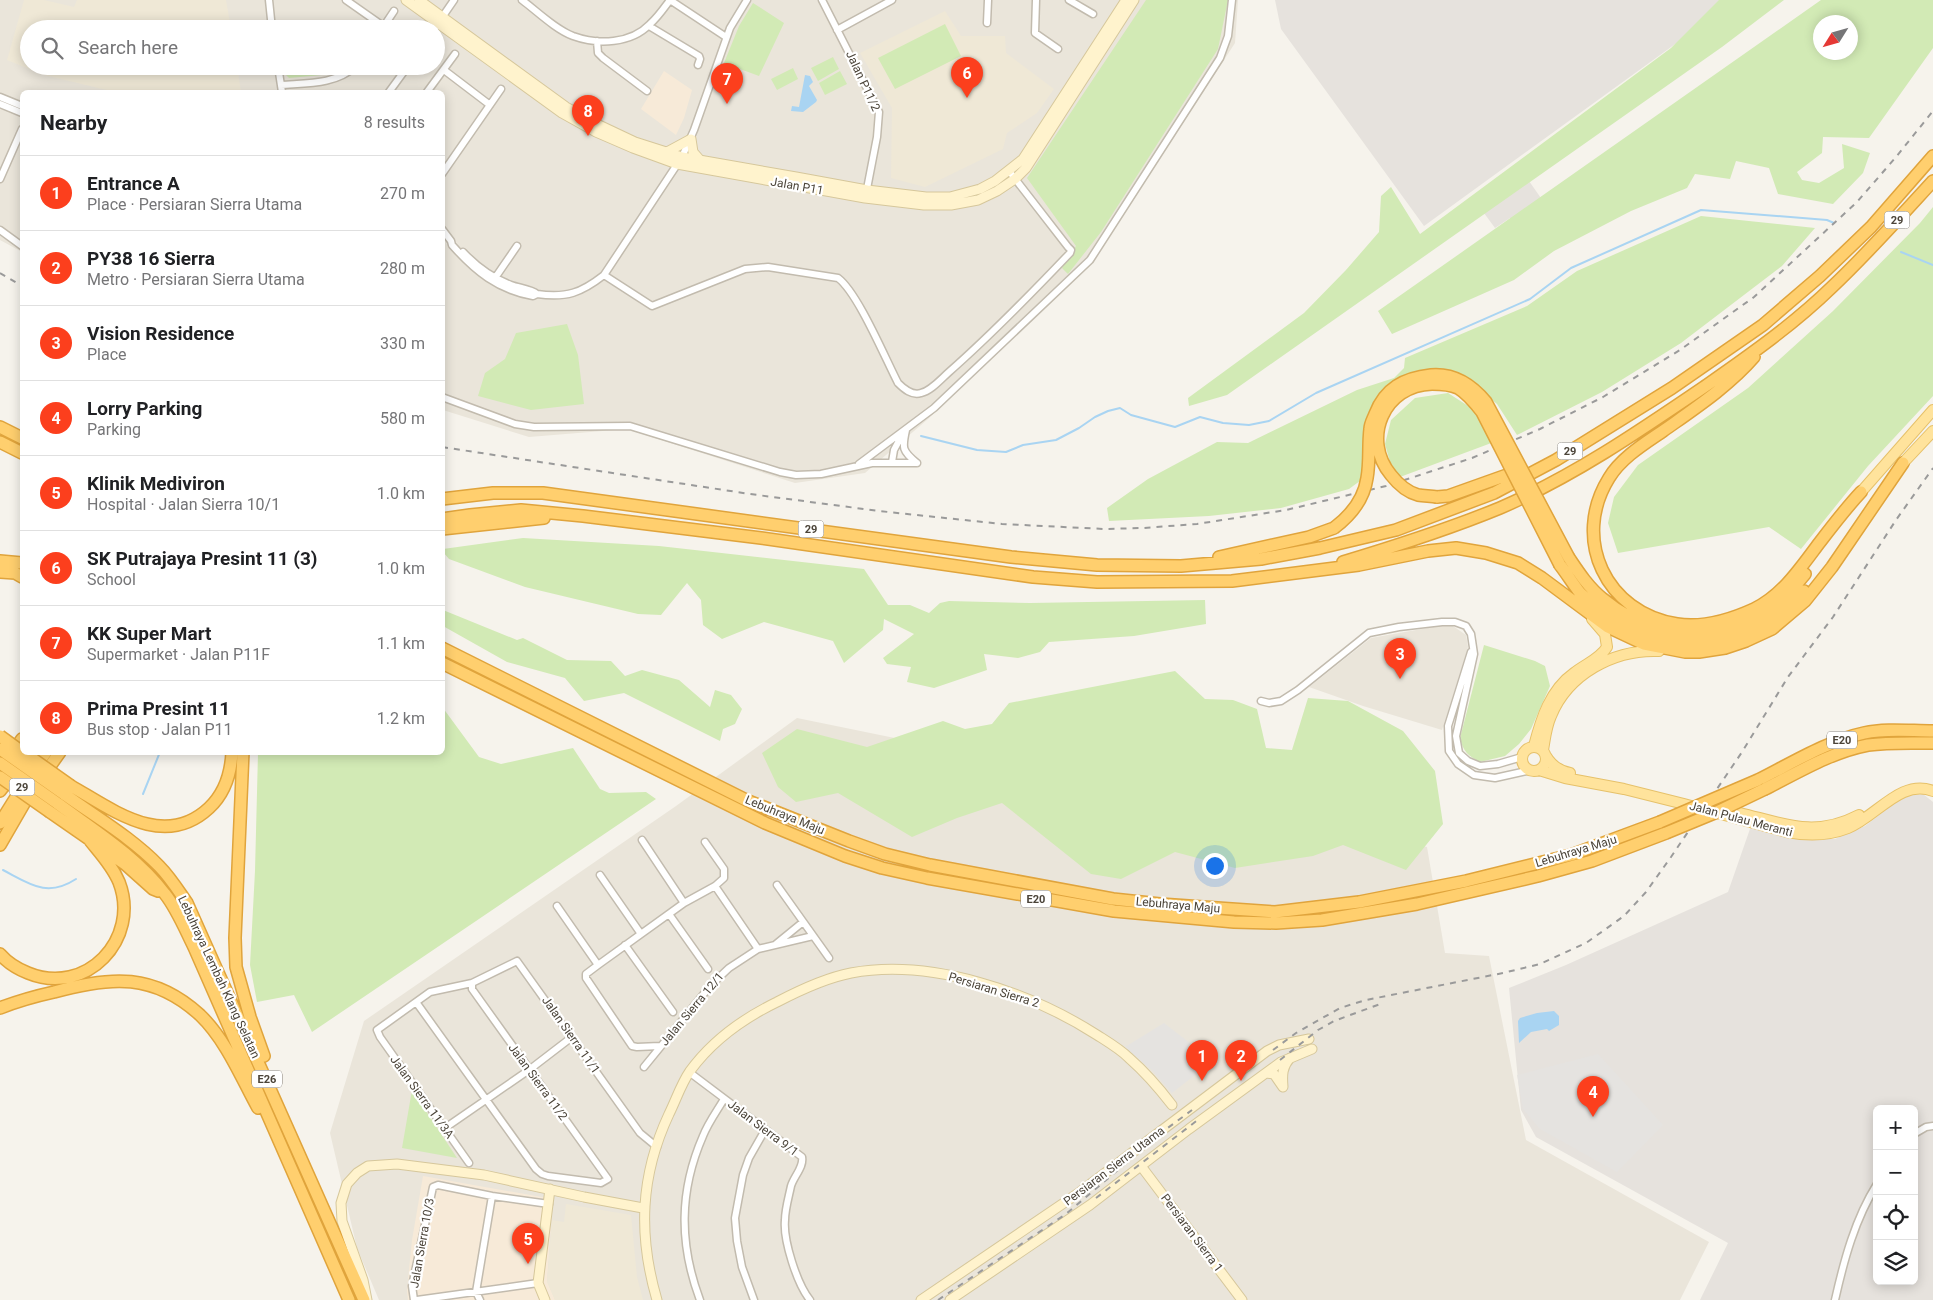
<!DOCTYPE html>
<html lang="en">
<head>
<meta charset="utf-8">
<style>
  :root { --surface:#fff; --page:#f2f2f2; --text:#202124; --muted:#757577; --line:#e0e0e0; --accent:#fc3f1d }
  body { margin:0; font-family:Roboto,sans-serif; background:var(--page); color:var(--text) }
  .controls { position:absolute; right:15px; bottom:15px; display:grid; overflow:hidden; border-radius:8px; box-shadow:0 2px 12px #0003 }
  .controls button { width:45px; height:45px; display:grid; place-items:center; padding:0; border:0; border-bottom:1px solid var(--line); background:var(--surface); color:var(--text); font:25px sans-serif }
  .compass { position:absolute; left:1813px; top:15px; width:45px; height:45px; border-radius:50%; background:var(--surface); box-shadow:0 2px 12px #0003; rotate:233deg }
  .you { position:absolute; left:1214px; top:865px; width:18px; height:18px; margin:-12px; border:4px solid #fff; border-radius:50%; background:#1a73e8; box-shadow:0 0 0 8px #1a73e833 }
  .badge { display:grid; place-items:center; width:32px; height:32px; border-radius:50%; background:var(--accent); color:#fff; font-size:16px; font-weight:700 }
  .pin { position:absolute; translate:-50% -41px; filter:drop-shadow(0 1px 2px #0008) }
  .pin::after { content:''; position:absolute; top:26px; width:18px; height:15px; background:inherit; clip-path:polygon(0 0,100% 0,50% 100%) }
  .list { margin:0; padding:0; list-style:none }
  h2 { display:flex; justify-content:space-between; align-items:center; height:65px; margin:0; padding:0 20px; font-size:21px }
  h2 small { font-size:16px; font-weight:400; color:var(--muted) }
  .list li { display:grid; grid-template-columns:32px 1fr auto; gap:15px; align-items:center; box-sizing:border-box; height:75px; padding:0 20px; border-top:1px solid var(--line) }
  .list b { display:block; font-size:19px; white-space:nowrap }
  .list p { margin:0; font-size:16px; white-space:nowrap; color:var(--muted) }
  .list em { font-size:16px; font-style:normal; color:var(--muted) }
  .icon { flex:none; width:28px; height:28px; fill:none; stroke:currentColor; stroke-width:2; stroke-linecap:round; stroke-linejoin:round }
  .map { position:relative; flex:none; width:1933px; height:1300px; overflow:hidden }
  .search { position:absolute; background:var(--surface); box-shadow:0 2px 12px #0003; left:20px; top:20px; width:425px; height:55px; display:flex; align-items:center; gap:12px; box-sizing:border-box; padding:0 18px; border-radius:28px; color:var(--muted); font-size:19px }
  .panel { position:absolute; background:var(--surface); box-shadow:0 2px 12px #0003; left:20px; top:90px; width:425px; height:665px; border-radius:8px }
  .map>svg:first-child { display:block }
  .residential { fill:#eae5da; fill-rule:evenodd }
  .commercial { fill:#f7ead8 }
  .industrial { fill:#e6e2dd; fill-rule:evenodd }
  .education { fill:#efe8d6 }
  .green { fill:#d2eab5; fill-rule:evenodd }
  .parking { fill:#e5e3e0 }
  .water { fill:#a9d4f2 }
  .lines { fill:none; stroke-linecap:round; stroke-linejoin:round }
  .stream { stroke:#a9d4f2; stroke-width:2 }
  .street-casing { stroke:#c2bbae; stroke-width:9 }
  .secondary-casing { stroke:#d6c79b; stroke-width:11 }
  .primary-casing { stroke:#e6c16a; stroke-width:12 }
  .highway-casing { stroke:#e0a43c; stroke-width:14 }
  .street { stroke:#fff; stroke-width:6 }
  .secondary { stroke:#fff3cd; stroke-width:9 }
  .primary { stroke:#ffe39c; stroke-width:10 }
  .highway { stroke:#ffcf6e; stroke-width:11 }
  .rail { stroke:#9a9a9a; stroke-width:2; stroke-dasharray:6 6; stroke-linecap:butt }
  .highway-bridge-casing { stroke:#e0a43c; stroke-width:14; stroke-linecap:butt }
  .highway-bridge { stroke:#ffcf6e; stroke-width:11 }
  .labels { text-anchor:middle; stroke-width:4.5; stroke-linejoin:round; paint-order:stroke }
  .shield { fill:#fff; stroke:#817c74; stroke-width:1 }
  .shield-label { font-size:11px; font-weight:bold; fill:#4b4439 }
  .street-label { font-size:12px; fill:#4b4439; stroke:#fff }
</style>
</head>
<body>
<div class="map">
<svg width="1933" height="1300" viewBox="0 0 1933 1300">
  <rect width="100%" height="100%" fill="#f6f3ec"/>
  <path class="residential" d="M0,0H1238L1235,43L1094,260L928,419L865,473L795,483L627,429L529,437L443,410L442,92H22V252L0,240ZM29,29H436V66H29Z
    M1450,624L1466,635L1468,647L1442,730L1363,706L1309,687L1371,638Z
    M797,718L1427,847L1445,953L1489,956L1526,1140L1709,1242L1680,1300H379L357,1248L330,1133L364,1021L676,806Z"/>
  <path class="commercial" d="M664,71L692,90L684,118L676,135L641,109Z
    M423,1176L553,1199L547,1281L555,1300H408L407,1290L412,1240Z"/>
  <path class="industrial" d="M1275,0H1736L1424,226L1281,29Z
    M1529,181L1543,201L1514,222L1510,218L1495,228L1484,213Z
    M1923,794L1933,802V1300H1700L1728,1243L1536,1137L1521,1110L1509,988L1566,965L1728,892L1751,826L1799,838L1835,839L1865,826L1903,796ZM1877,1109H1914V1281H1877Z"/>
  <path class="education" d="M24,0H44L74,7L77,0H226L231,29H29V66H237L241,92H115L44,75L7,60Z
    M945,11L961,36H1005L1006,53L1054,89L1037,113L1007,133L1003,149L925,187L891,178L892,108L860,53Z
    M566,1204L631,1215L637,1277L643,1300H555L547,1282L552,1220L564,1222Z"/>
  <path class="green" d="M1146,0H1228L1218,49L1101,232L1068,274L1062,268L1076,246L1027,178Z
    M1719,0H1784L1722,47L1227,395L1189,406L1188,398L1304,313L1346,270L1379,232L1381,196L1391,187L1420,234L1671,48Z
    M1821,0H1933V48L1869,138L1823,137L1822,153L1797,172L1802,180L1819,183L1844,168L1842,144L1870,153L1863,173L1833,204L1778,194L1769,168L1736,161L1730,179L1695,174L1687,188L1631,211L1554,251L1514,280L1392,334L1378,311ZM1820,22H1850V52H1820Z
    M753,3L784,23L759,76L724,63L739,26Z
    M945,24L961,56L895,89L878,58Z
    M833,57L839,69L818,81L811,68Z
    M283,66H347L346,69L333,74L289,78L285,74Z
    M793,68L798,79L777,90L771,79Z
    M840,71L847,84L825,95L819,83Z
    M1933,207V396L1868,466L1801,549L1769,527L1618,553L1608,523L1614,497L1638,465L1748,388L1833,311L1920,223Z
    M1701,216L1815,228L1782,266L1681,343L1602,392L1517,435L1497,404L1472,383L1392,385L1364,478L1349,489L1281,508L1209,516L1109,521L1107,508L1148,479L1217,442L1248,443L1357,390L1394,378L1404,368L1405,358L1527,306L1577,271Z
    M567,324L578,355L584,404L531,410L478,396L485,373L505,359L516,333Z
    M1448,393L1476,411L1494,442L1400,477L1390,462L1385,444L1391,420L1415,398Z
    M523,538L659,546L864,569L888,605H910L929,613L940,603L949,601L1030,603L1205,600L1206,624L1134,636L1049,642L1040,652L1018,658L984,654L987,670L934,688L907,682L911,667L887,664L883,658L914,634L884,619L883,630L844,663L833,641L764,622L722,639L703,625L701,600L687,583L661,615L638,614L525,587L449,559L443,552V549Z
    M443,610L517,640L523,638L567,660L611,661L625,676L642,670L679,680L710,707L715,690L731,695L742,709L735,724L723,729L720,741L624,693L584,701L565,678L507,662L443,626Z
    M1484,645L1535,661L1545,666L1550,686L1531,729L1519,744L1505,756L1480,762C1468,756 1463,751 1460,738Z
    M1175,671L1205,699L1233,700L1257,709L1266,748L1292,750L1308,698L1348,701L1403,731L1435,771L1443,824L1406,870L1343,845L1313,856L1235,868L1175,852L1121,879L1091,874L1002,803L957,818L912,837L838,793L796,802L778,787L762,753L797,729L867,747L943,721L965,729L992,724L1009,703Z
    M443,708L479,757L501,764L573,748L600,789L609,793L646,792L656,799L312,1032L294,995L257,1002L250,965L255,871L258,753L442,752Z
    M412,1090L457,1158L402,1148Z"/>
  <path class="parking" d="M1164,1023L1213,1061L1172,1093L1153,1071L1125,1047Z
    M1598,1054L1663,1125L1617,1172L1540,1129L1523,1109L1517,1075Z"/>
  <path class="water" d="M805,75L810,76L813,82L809,86L817,100L816,102L803,112L791,111L792,106L799,107Z
    M1554,1011L1559,1016V1025L1549,1031L1547,1029L1531,1032L1519,1043L1518,1021L1520,1018L1537,1013Z"/>
  <g class="lines">
    <path class="stream" d="M1901,252L1933,265
      M921,436L977,450L1006,452L1023,445L1056,440L1079,428L1095,417L1108,411L1120,408L1131,415L1175,427L1200,417L1223,423L1249,425L1269,421L1316,393L1530,299L1571,268L1701,210L1827,220L1834,223
      M143,794L160,752
      M3,870C30,884 47,898 76,879"/>
    <defs>
      <path id="street" d="M269,0L272,29
        M346,0L383,26
        M522,0C538,12 555,29 573,36C598,45 631,44 650,24C658,17 664,8 670,0
        M670,0L726,37
        M822,0L879,112L877,137L866,194
        M1036,0L1035,33L1058,49
        M1069,0L1093,14
        M987,23L988,0
        M649,26L699,56L700,59L698,65
        M382,29L394,11
        M434,29L454,0
        M837,30L892,0
        M597,41L598,53L603,58L647,91
        M278,66L282,92
        M444,70L490,105
        M281,85C307,83 335,85 356,66
        M389,92L408,66
        M427,92L455,54
        M0,97L22,106
        M0,104L22,113
        M442,174L501,89
        M0,179L22,129
        M442,229L451,241L452,245C475,271 498,290 533,296L537,294C567,298 581,293 604,275L682,157L694,130L730,28L747,0
        M0,230L22,246
        M463,252C477,267 492,278 511,285C519,288 531,289 537,294
        M604,275L652,306L745,269L768,267L838,278C858,293 885,358 898,383C904,389 912,396 921,393C931,391 941,379 949,372C991,335 1031,294 1070,253L1071,250L1068,247L1009,171
        M495,278L517,246
        M442,397L515,424L534,427L630,426L780,472L796,475L821,474L872,463H917
        M906,430C902,448 902,451 917,463
        M892,462L894,450L902,435
        M859,464L934,408L1090,260L1220,58L1228,36L1232,0
        M1471,652L1448,726L1449,751L1458,764L1474,775L1495,778L1531,770
        M1261,701L1269,703L1281,701L1298,690L1369,633L1399,627L1442,622H1455L1466,626L1471,634L1474,654L1456,736L1459,753L1468,761L1480,766L1498,764L1522,757
        M642,840L684,903
        M600,875L641,934
        M777,885L829,958
        M715,886L758,949
        M557,906L598,965
        M669,914L708,969
        M776,944L803,922
        M625,945L673,1012
        M416,1002L536,1169L542,1174L548,1176L601,1183L608,1179L472,989V983
        M660,1046L637,1047L632,1046L586,978V974L598,965L684,903L715,886L724,878V869L705,842
        M644,1067L711,985L729,968L758,949L813,936
        M689,1072L802,1157C804,1167 794,1176 791,1186C789,1196 785,1209 785,1220C783,1240 797,1284 810,1300
        M445,1128L529,1070L572,1037
        M1914,1134L1926,1127L1933,1126
        M469,1163L380,1037L377,1030L430,992L472,983L517,961L640,1133L657,1147
        M414,1300L412,1286L433,1187L438,1185L492,1196L549,1204
        M417,1300L538,1283
        M480,1300L476,1292L492,1196
        M700,1300C679,1244 679,1191 703,1136C708,1123 717,1111 724,1099
        M754,1300L742,1267L737,1241L735,1218L743,1175L749,1158L765,1130
        M1835,1300C1844,1260 1855,1219 1877,1184"/>
      <path id="secondary" d="M406,0L562,113L596,132L633,148L677,164L865,198L924,205H951L978,200L997,191L1015,179L1026,168L1134,0
        M419,0L566,107L599,125L635,142L682,157L796,177L867,190L926,197H950L980,189L995,181L1023,159L1126,0
        M667,152L691,139L693,152L700,160
        M1266,1073L1274,1074L1283,1087C1282,1075 1282,1067 1290,1058
        M1141,1166L1242,1300
        M367,1300L363,1280L342,1221L341,1203L347,1184L357,1173L368,1166L397,1164L484,1175L584,1197L643,1208
        M545,1300L538,1283L550,1189
        M657,1300C638,1235 640,1176 669,1114C676,1100 681,1084 690,1071C712,1041 744,1018 777,1002C800,990 825,978 851,973C931,958 1030,992 1097,1035C1108,1042 1120,1049 1129,1058C1145,1072 1159,1088 1172,1105
        M921,1300L1080,1192L1267,1051L1279,1045L1309,1039
        M950,1300L1090,1205L1189,1129L1281,1062L1312,1049"/>
      <path id="primary" d="M1903,463L1933,431
        M1861,492L1933,410
        M1534,746C1541,719 1550,690 1574,673C1585,664 1600,659 1607,647L1605,634L1592,619
        M1522 759a12 12 0 1 1 24 0a12 12 0 1 1-24 0Z
        M1543,750C1545,739 1546,727 1551,716C1568,674 1614,649 1659,651
        M1546,756C1552,766 1559,771 1570,773
        M1539,770L1565,778L1624,789L1684,804L1787,832C1808,836 1828,836 1848,828C1876,817 1901,778 1933,791
        M1740,813C1785,824 1815,838 1859,815"/>
      <path id="highway" d="M1754,357C1729,386 1694,409 1663,431C1644,444 1621,458 1609,478C1571,539 1606,613 1677,624C1703,628 1730,620 1754,609C1783,595 1801,567 1820,542C1833,525 1846,508 1861,492
        M0,427L22,438
        M0,442L22,453
        M1437,497L1448,496L1521,470
        M442,499L493,493H543L1011,557L1097,565L1181,566L1261,559L1320,548L1396,530L1494,493L1556,460L1672,388L1763,325L1820,276L1871,227L1933,156
        M442,519L470,515L521,510L583,516L761,538L1033,577L1097,582L1232,581L1359,565L1428,551L1456,548L1486,553L1518,563L1542,578L1608,627L1644,644L1685,652H1699L1725,648L1746,641L1772,629L1805,601L1832,567L1903,463
        M442,529L544,518
        M1219,557L1309,537L1334,528
        M1569,558C1579,573 1589,588 1603,599C1668,653 1754,639 1805,574
        M0,561L22,563
        M1343,562C1396,546 1449,529 1500,508C1574,476 1641,430 1707,385C1750,355 1794,324 1832,287C1867,254 1900,217 1933,181
        M1560,565C1567,574 1573,584 1580,593C1586,599 1594,604 1601,610C1664,661 1750,650 1804,591
        M0,572L15,573L22,577
        M442,648L746,800L849,841L885,854L930,865L1113,899L1160,904L1275,912L1359,902L1466,881L1571,855L1660,822
        M442,663L765,823L845,856L882,868L927,878L1114,911L1234,922L1276,923L1322,920L1417,904L1538,876L1592,861L1666,833
        M243,752L235,938L236,967L250,1017L264,1056
        M34,769L46,752
        M0,770L22,739
        M1758,780C1792,763 1827,741 1864,733C1886,728 1910,731 1933,731
        M71,786C113,810 164,850 209,808C225,793 231,774 232,752
        M1765,789C1797,773 1831,752 1868,745C1889,742 1911,743 1933,743
        M0,791L20,765
        M64,794C96,817 132,838 159,866C170,877 178,890 187,903L364,1300
        M57,803C95,831 136,856 165,894C177,909 185,929 194,947L349,1300
        M50,812L125,864L153,889L158,891
        M0,823L25,783
        M0,845L26,800L60,752
        M0,954C7,962 18,969 28,973C86,997 141,939 119,882C112,865 99,852 88,838
        M0,1008C18,1001 36,996 54,992C111,976 154,973 200,1015C226,1040 241,1077 258,1108"/>
    </defs>
    <use href="#street" class="street-casing"/>
    <use href="#secondary" class="secondary-casing"/>
    <use href="#primary" class="primary-casing"/>
    <use href="#highway" class="highway-casing"/>
    <use href="#street" class="street"/>
    <use href="#secondary" class="secondary"/>
    <use href="#primary" class="primary"/>
    <use href="#highway" class="highway"/>
    <path class="rail" d="M0,273L22,286
      M442,447L750,494L879,511L1002,524L1105,529L1143,528L1197,524L1286,510L1386,486L1472,458L1540,429L1603,397L1680,350L1754,297L1857,202L1896,157L1933,111
      M1273,1050L1296,1033L1340,1008L1366,1000L1503,973L1540,964L1586,943L1624,916L1646,892L1671,857L1742,752L1788,677L1833,617L1896,520L1933,468
      M1280,1060L1318,1030L1334,1021L1383,1003
      M1096,1198L1199,1119
      M938,1300L1066,1214L1165,1130L1192,1110"/>
    <defs>
      <path id="highway-bridge" d="M1437,497C1431,496 1424,496 1418,495C1407,492 1398,484 1391,475C1361,439 1384,385 1432,384C1441,384 1449,384 1458,388C1468,394 1475,403 1482,412L1560,565
        M1334,528C1350,516 1364,499 1367,478C1370,462 1368,445 1370,429C1370,424 1373,419 1375,414C1385,388 1404,378 1431,375C1455,373 1472,385 1486,402L1569,558
        M0,736L22,752
        M0,749L64,794
        M23,752L71,786
        M0,763L57,803
        M0,777L50,812
        M1660,822L1758,780
        M1666,833L1717,812L1765,789"/>
    </defs>
    <use href="#highway-bridge" class="highway-bridge-casing"/>
    <use href="#highway-bridge" class="highway-bridge"/>
  </g>
  <g class="labels">
    <g class="shield">
      <rect x="1884.5" y="211.5" width="25" height="17" rx="4"/>
      <rect x="1557.5" y="442.5" width="25" height="17" rx="4"/>
      <rect x="798.5" y="520.5" width="25" height="17" rx="4"/>
      <rect x="1827" y="731.5" width="30" height="17" rx="4"/>
      <rect x="9.5" y="778.5" width="25" height="17" rx="4"/>
      <rect x="1021" y="890.5" width="30" height="17" rx="4"/>
      <rect x="252" y="1070.5" width="30" height="17" rx="4"/>
    </g>
    <g class="shield-label">
      <text x="1897" y="224">29</text>
      <text x="1570" y="455">29</text>
      <text x="811" y="533">29</text>
      <text x="1842" y="744">E20</text>
      <text x="22" y="791">29</text>
      <text x="1036" y="903">E20</text>
      <text x="267" y="1083">E26</text>
    </g>
    <g class="street-label">
      <text transform="translate(863 81) rotate(65)" y="4">Jalan P11/2</text>
      <text transform="translate(797 186) rotate(10)" y="4">Jalan P11</text>
      <text transform="translate(785 815) rotate(22)" y="4">Lebuhraya Maju</text>
      <text transform="translate(1741 819) rotate(15)" y="4">Jalan Pulau Meranti</text>
      <text transform="translate(1576 851) rotate(-17)" y="4">Lebuhraya Maju</text>
      <text transform="translate(1178 905) rotate(5)" y="4">Lebuhraya Maju</text>
      <text transform="translate(219 977) rotate(65)" y="4">Lebuhraya Lembah Klang Selatan</text>
      <text transform="translate(994 990) rotate(17)" y="4">Persiaran Sierra 2</text>
      <text transform="translate(692 1009) rotate(-50)" y="4">Jalan Sierra 12/1</text>
      <text transform="translate(571 1035) rotate(55)" y="4">Jalan Sierra 11/1</text>
      <text transform="translate(538 1082) rotate(54)" y="4">Jalan Sierra 11/2</text>
      <text transform="translate(422 1097) rotate(54)" y="4">Jalan Sierra 11/3A</text>
      <text transform="translate(763 1128) rotate(37)" y="4">Jalan Sierra 9/1</text>
      <text transform="translate(1114 1166) rotate(-37)" y="4">Persiaran Sierra Utama</text>
      <text transform="translate(1192 1233) rotate(53)" y="4">Persiaran Sierra 1</text>
      <text transform="translate(422 1243) rotate(-80)" y="4">Jalan Sierra 10/3</text>
    </g>
  </g>
</svg>
<div class="controls">
<button>+</button>
<button>−</button>
<button><svg class="icon" aria-label="locate" viewBox="0 0 24 24"><circle cx="12" cy="12" r="6"/><path d="M12 2v4M12 18v4M2 12h4M18 12h4"/></svg></button>
<button><svg class="icon" aria-label="layers" viewBox="0 0 24 24"><path d="M12 4l9 5-9 5-9-5zM3 14l9 5 9-5"/></svg></button>
</div>
<svg class="compass" viewBox="-18 -18 36 36"><path d="M0-13l5 13h-10z" fill="#e53935"/><path d="M0 13l5-13h-10z" fill="#757577"/></svg>
<div class="you"></div>
<div class="pin badge" style="left:1202px;top:1081px">1</div>
<div class="pin badge" style="left:1241px;top:1081px">2</div>
<div class="pin badge" style="left:1400px;top:679px">3</div>
<div class="pin badge" style="left:1593px;top:1117px">4</div>
<div class="pin badge" style="left:528px;top:1264px">5</div>
<div class="pin badge" style="left:967px;top:98px">6</div>
<div class="pin badge" style="left:727px;top:104px">7</div>
<div class="pin badge" style="left:588px;top:136px">8</div>
<div class="search"><svg class="icon" aria-label="search" viewBox="0 0 24 24"><circle cx="10" cy="10" r="6"/><path d="M15 15l6 6"/></svg>Search here</div>
<section class="panel">
<h2>Nearby<small>8 results</small></h2>
<ul class="list">
<li><span class="badge">1</span><div><b>Entrance A</b><p>Place · Persiaran Sierra Utama</p></div><em>270 m</em></li>
<li><span class="badge">2</span><div><b>PY38 16 Sierra</b><p>Metro · Persiaran Sierra Utama</p></div><em>280 m</em></li>
<li><span class="badge">3</span><div><b>Vision Residence</b><p>Place</p></div><em>330 m</em></li>
<li><span class="badge">4</span><div><b>Lorry Parking</b><p>Parking</p></div><em>580 m</em></li>
<li><span class="badge">5</span><div><b>Klinik Mediviron</b><p>Hospital · Jalan Sierra 10/1</p></div><em>1.0 km</em></li>
<li><span class="badge">6</span><div><b>SK Putrajaya Presint 11 (3)</b><p>School</p></div><em>1.0 km</em></li>
<li><span class="badge">7</span><div><b>KK Super Mart</b><p>Supermarket · Jalan P11F</p></div><em>1.1 km</em></li>
<li><span class="badge">8</span><div><b>Prima Presint 11</b><p>Bus stop · Jalan P11</p></div><em>1.2 km</em></li>
</ul>
</section>
</div>
</body>
</html>
